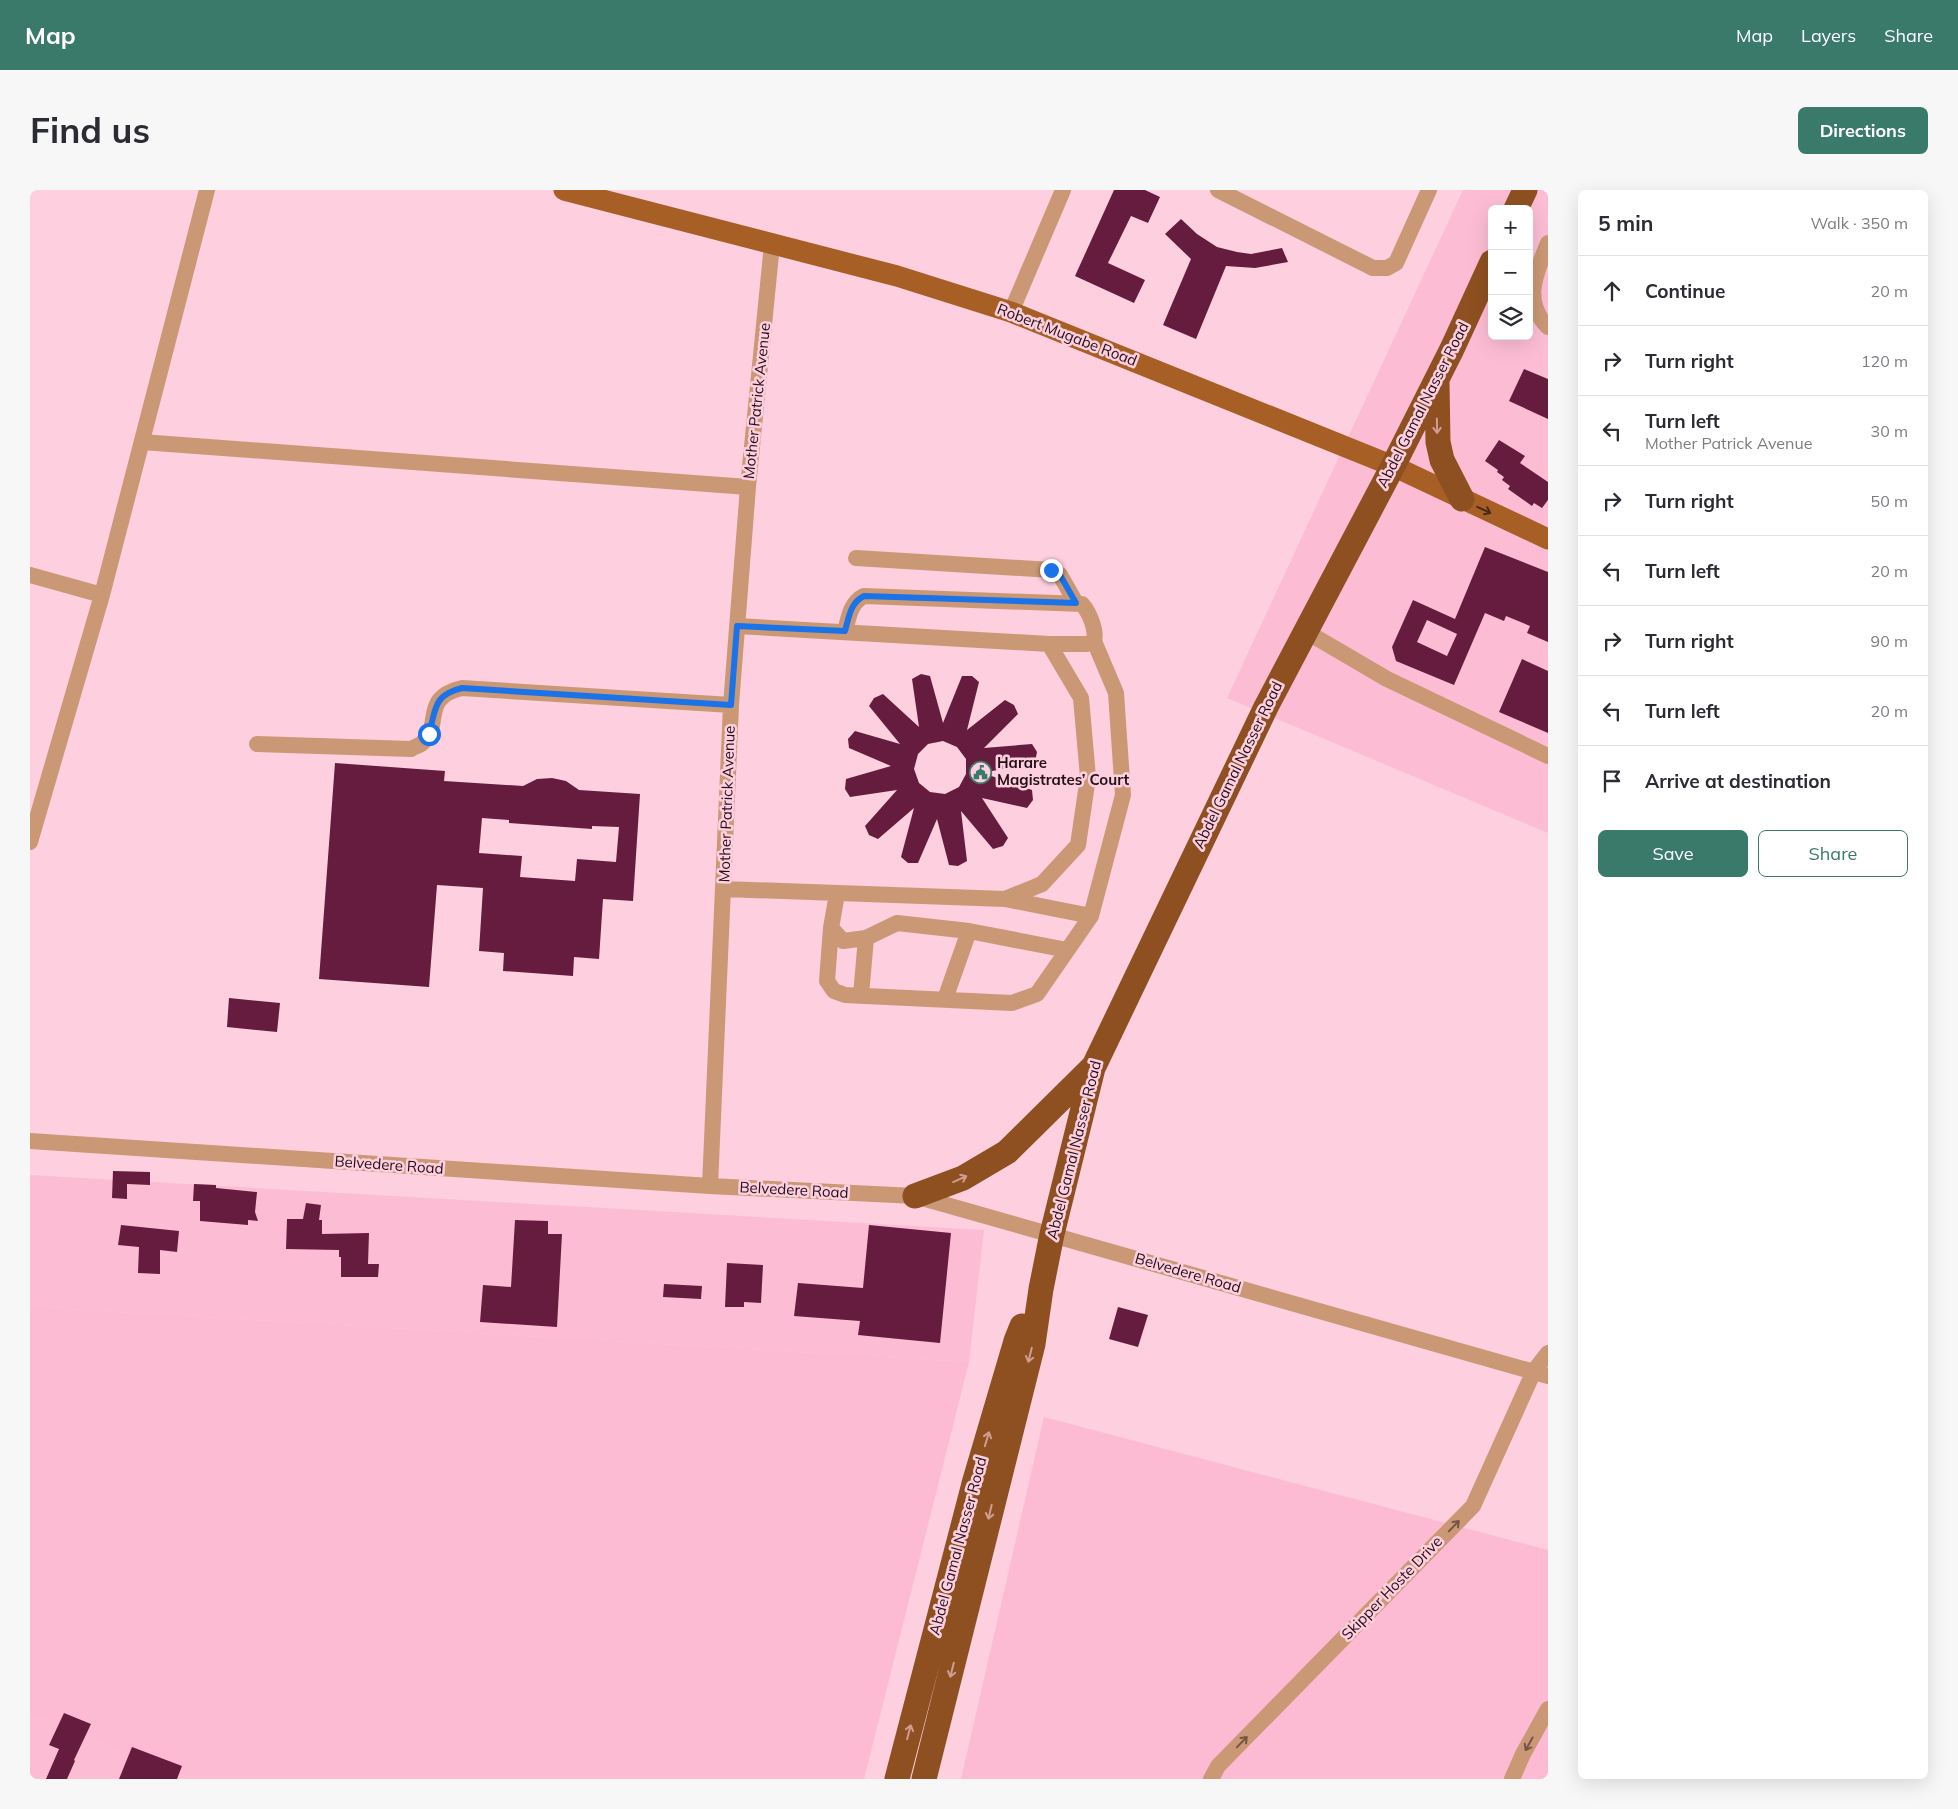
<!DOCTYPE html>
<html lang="en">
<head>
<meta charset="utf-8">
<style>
  :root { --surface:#fff; --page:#f7f7f7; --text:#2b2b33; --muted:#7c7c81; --line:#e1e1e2; --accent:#397a6a }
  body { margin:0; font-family:Mulish,sans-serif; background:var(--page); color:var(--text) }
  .controls { position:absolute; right:15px; top:15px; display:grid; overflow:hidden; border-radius:8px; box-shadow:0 5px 20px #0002 }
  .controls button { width:45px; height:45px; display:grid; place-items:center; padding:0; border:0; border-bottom:1px solid var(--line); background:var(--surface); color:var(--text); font:25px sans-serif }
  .stop { position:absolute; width:15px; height:15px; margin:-11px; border:4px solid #1a73e8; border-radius:50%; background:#fff }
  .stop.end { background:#1a73e8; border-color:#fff; box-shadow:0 1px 5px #0008 }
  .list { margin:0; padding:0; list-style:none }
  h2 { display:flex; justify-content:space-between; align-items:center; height:65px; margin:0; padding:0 20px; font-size:21px }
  h2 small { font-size:16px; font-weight:400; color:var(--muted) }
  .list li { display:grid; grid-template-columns:32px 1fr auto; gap:15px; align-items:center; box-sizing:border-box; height:70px; padding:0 20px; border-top:1px solid var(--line) }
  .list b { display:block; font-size:19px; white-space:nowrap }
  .list p { margin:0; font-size:16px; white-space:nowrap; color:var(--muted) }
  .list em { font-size:16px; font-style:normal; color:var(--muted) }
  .actions { display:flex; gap:10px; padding:15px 20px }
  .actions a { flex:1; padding:11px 0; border:1px solid var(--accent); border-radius:8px; text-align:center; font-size:18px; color:var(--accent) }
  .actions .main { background:var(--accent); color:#fff }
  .icon { flex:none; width:28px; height:28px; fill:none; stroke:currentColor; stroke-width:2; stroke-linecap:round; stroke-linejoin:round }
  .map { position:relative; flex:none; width:1518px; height:1589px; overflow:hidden; border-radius:8px }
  header { display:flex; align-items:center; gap:30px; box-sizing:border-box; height:70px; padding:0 25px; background:var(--accent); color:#fff }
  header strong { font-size:24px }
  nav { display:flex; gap:28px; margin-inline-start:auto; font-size:18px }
  .intro { display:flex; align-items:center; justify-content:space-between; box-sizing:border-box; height:120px; padding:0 30px }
  h1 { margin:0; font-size:35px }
  .button { padding:12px 22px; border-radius:8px; background:var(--accent); color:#fff; font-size:18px; font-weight:700 }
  main { display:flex; gap:30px; padding:0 30px }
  aside { flex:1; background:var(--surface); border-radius:8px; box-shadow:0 5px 20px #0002 }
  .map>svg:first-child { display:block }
  .built { fill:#fcbdd4; fill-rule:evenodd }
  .green { fill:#fdbad3 }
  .building { fill:#651c3f; fill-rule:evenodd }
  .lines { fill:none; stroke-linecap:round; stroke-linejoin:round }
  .minor { stroke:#ca9875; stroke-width:16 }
  .major { stroke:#a75f26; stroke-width:21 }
  .highway { stroke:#8e5020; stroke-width:25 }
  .oneway { stroke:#d19c93 }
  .oneway2 { stroke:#4b281c }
  .oneway3 { stroke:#765446 }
  .route { stroke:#1a73e8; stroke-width:6 }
  .labels { text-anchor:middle; stroke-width:5; stroke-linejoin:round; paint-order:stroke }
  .street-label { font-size:15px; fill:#231018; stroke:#fdcfdf }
  .poi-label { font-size:15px; font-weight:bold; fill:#231018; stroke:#fdcfdf; text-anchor:start }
</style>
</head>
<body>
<header>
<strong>Map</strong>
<nav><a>Map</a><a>Layers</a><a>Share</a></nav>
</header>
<div class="intro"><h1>Find us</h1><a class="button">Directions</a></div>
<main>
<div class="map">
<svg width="1518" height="1589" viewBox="0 0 1518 1589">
  <rect width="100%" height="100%" fill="#fdcfdf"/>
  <path class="built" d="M1433,0H1518V643L1197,508ZM1462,19H1499V146H1462Z
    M0,985L954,1040L939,1172L0,1117Z
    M0,1524L162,1589H0Z"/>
  <path class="green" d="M0,1117L939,1172L834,1589H162L0,1524Z
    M1014,1227L1518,1360V1589H931Z"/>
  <path class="building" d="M1084,0H1115L1130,7L1118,33L1101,26L1078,73L1115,90L1104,113L1045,86Z
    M1151,29L1167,44L1187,57L1207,62L1221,64L1252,58L1258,72L1225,78L1196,76L1166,149L1133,135L1161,69L1135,44Z
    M1494,179L1518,189V229L1479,211Z
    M1469,250L1495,266L1490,273L1518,292V310L1512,318L1504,313L1502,316L1478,299L1480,296L1472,290L1474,287L1467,282L1468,280L1455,271Z
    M1455,357L1518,382V452L1497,443L1500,436L1476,426L1474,431L1455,423L1424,495L1366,471L1362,457L1383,410L1425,429ZM1397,430L1427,444L1417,466L1387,452Z
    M1492,469L1518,481V543L1469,522Z
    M891,484L900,486L913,533L932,486H942L949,492L937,540L975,510L984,515L988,524L954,558L1002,554L1007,562L1005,572L953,583L1002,600L1003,610L997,618L952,608L978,648L973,656L963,659L931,621L937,671L928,676L919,675L907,629L888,673H878L871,667L884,618L848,649L839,645L835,636L867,600L820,607L815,599L816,589L861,576L819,558L818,549L825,541L870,554L839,516L844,508L853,504L889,537L882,489ZM913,551L927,557L936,569V584L929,597L915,604L900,602L889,593L884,579L888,564L898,554Z
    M305,573L415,581L414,591L493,596L507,589L522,588L536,591L549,600L610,604L603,711L573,709L569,769L544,767L543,786L473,781L474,763L449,761L453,698L407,695L399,797L289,789ZM452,628L479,630V633L562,639V636L589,637L586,672L547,669L545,691L490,687L492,666L449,663Z
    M199,808L250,813L247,842L197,837Z
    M83,981L120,982V995L97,994V1009L82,1008Z
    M164,994L186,995V998L227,1002L225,1022L228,1031L218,1030V1035L170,1031V1011H163Z
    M276,1013L291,1015L289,1030H292V1044L339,1043L338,1074H349L348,1087H311V1067H309V1060L256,1059L257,1029H273Z
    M485,1030L518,1031V1044H532L527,1137L450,1132L453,1095L481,1097Z
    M91,1035L149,1041L147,1062L130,1060V1084L108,1083L109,1057L88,1055Z
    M839,1035L921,1043L910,1153L828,1145L830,1131L764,1126L768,1093L833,1098Z
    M697,1073L733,1075L731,1113L714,1112V1117H695Z
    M634,1094L672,1096L671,1109L633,1107Z
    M1088,1117L1118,1125L1108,1157L1079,1149Z
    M34,1523L61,1534L44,1570L45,1571L37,1589H16L29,1559L19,1555Z
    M102,1557L152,1576L147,1589H89Z"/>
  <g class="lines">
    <path class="minor" d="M1188,0L1343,78H1357L1366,73L1399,0
      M1518,53C1506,83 1492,111 1518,137
      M981,122L1033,0
      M112,252L718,297
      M826,368L1021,380L1030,385L1046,413
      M0,385L72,405
      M815,441C819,427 820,413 834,406L1052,414C1059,422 1067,440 1064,451L1057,454H1019
      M1275,441L1357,489L1518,566
      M227,554L381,559C384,557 388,556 391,554C414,537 389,508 432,498L701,515
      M0,652L72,405L177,0
      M694,699L975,709L1012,694L1048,655L1058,587L1051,508L1019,454L707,436
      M807,704L801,738L813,751L836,748L867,733L939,741L1037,760
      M975,709L1061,726
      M801,738L797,791L804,801L815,805L982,813L1007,804L1061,726L1093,605L1086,503L1064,451
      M831,805L836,748
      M915,809L939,741
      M0,951L680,996L885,1006L1518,1186
      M680,996L701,515L718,297L742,54
      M1181,1589L1188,1576L1443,1316L1504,1181L1518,1163
      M1482,1589L1493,1564L1518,1519"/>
    <path class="major" d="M534,0L867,86L981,122L1363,276L1518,349"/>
    <path class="highway" d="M1486,19L1495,0
      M1407,192L1408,252L1412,270L1432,309
      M885,1006L933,988L977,962L1062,878
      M867,1589L945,1290L986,1151L992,1136
      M894,1589L1003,1154L1011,1099L1022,1044L1063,878L1236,517L1363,276L1422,159L1462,72"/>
  </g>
  <defs><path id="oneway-shaft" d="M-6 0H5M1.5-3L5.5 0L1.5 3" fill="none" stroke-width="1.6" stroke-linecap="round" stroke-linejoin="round" transform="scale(1.25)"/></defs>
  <g class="oneway">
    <use href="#oneway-shaft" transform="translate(1407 236) rotate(89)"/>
    <use href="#oneway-shaft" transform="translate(930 989) rotate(-24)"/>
    <use href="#oneway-shaft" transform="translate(1000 1165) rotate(104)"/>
    <use href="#oneway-shaft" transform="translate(957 1249) rotate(-73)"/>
    <use href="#oneway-shaft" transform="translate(960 1322) rotate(103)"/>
    <use href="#oneway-shaft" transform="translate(922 1480) rotate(104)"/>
    <use href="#oneway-shaft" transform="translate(879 1542) rotate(-75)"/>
  </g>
  <use class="oneway2" href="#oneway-shaft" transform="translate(1454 320) rotate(25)"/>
  <g class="oneway3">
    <use href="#oneway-shaft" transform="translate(1424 1336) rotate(-46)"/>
    <use href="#oneway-shaft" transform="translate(1212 1552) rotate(-46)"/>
    <use href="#oneway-shaft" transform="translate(1499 1554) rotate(119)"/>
  </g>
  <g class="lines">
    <path class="route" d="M399,544C406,519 403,505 432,498L701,515L707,436L815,441C819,427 820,413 834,406L1046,413L1030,385L1021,380"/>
  </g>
  <defs>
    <symbol id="civic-ring" viewBox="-11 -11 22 22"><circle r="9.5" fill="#fdcfdf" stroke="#397a6a" stroke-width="1.5"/><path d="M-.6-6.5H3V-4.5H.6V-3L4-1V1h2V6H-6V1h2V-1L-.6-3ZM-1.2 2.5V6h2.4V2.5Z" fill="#397a6a"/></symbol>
  </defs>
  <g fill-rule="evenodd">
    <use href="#civic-ring" x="938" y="570" width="25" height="25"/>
  </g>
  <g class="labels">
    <g class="street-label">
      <text transform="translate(1037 145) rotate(21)" y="5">Robert Mugabe Road</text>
      <text transform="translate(727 211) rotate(-84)" y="5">Mother Patrick Avenue</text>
      <text transform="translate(1393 215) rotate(-63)" y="5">Abdel Gamal Nasser Road</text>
      <text transform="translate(1208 575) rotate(-64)" y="5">Abdel Gamal Nasser Road</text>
      <text transform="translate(697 614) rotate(-88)" y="5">Mother Patrick Avenue</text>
      <text transform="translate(1044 960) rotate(-76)" y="5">Abdel Gamal Nasser Road</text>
      <text transform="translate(359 975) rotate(4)" y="5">Belvedere Road</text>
      <text transform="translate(764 1000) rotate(3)" y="5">Belvedere Road</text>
      <text transform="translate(1158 1083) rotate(16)" y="5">Belvedere Road</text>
      <text transform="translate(928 1356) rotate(-75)" y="5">Abdel Gamal Nasser Road</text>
      <text transform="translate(1362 1398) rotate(-46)" y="5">Skipper Hoste Drive</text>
    </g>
    <g class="poi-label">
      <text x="967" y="578">Harare<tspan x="967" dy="17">Magistrates’ Court</tspan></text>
    </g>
  </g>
</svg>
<div class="controls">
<button>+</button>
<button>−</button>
<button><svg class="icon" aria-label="layers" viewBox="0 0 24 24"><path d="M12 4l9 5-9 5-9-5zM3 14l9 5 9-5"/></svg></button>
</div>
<div class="stop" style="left:399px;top:544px"></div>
<div class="stop end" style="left:1021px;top:380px"></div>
</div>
<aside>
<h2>5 min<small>Walk · 350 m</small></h2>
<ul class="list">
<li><svg class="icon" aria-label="ahead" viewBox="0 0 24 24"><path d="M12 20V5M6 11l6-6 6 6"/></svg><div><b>Continue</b></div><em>20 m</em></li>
<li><svg class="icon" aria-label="right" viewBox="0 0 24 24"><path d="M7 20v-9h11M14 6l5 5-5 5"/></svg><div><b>Turn right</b></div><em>120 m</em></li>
<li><svg class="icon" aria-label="left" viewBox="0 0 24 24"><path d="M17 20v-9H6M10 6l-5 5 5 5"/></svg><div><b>Turn left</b><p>Mother Patrick Avenue</p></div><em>30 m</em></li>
<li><svg class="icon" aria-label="right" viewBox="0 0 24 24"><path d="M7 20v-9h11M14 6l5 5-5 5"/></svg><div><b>Turn right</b></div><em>50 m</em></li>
<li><svg class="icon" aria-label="left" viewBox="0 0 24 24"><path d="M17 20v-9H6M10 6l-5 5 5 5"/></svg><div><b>Turn left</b></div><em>20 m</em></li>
<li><svg class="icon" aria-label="right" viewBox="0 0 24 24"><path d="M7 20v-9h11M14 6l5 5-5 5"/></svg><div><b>Turn right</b></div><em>90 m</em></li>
<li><svg class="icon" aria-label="left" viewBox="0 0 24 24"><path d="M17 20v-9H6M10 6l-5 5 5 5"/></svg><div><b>Turn left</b></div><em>20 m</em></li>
<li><svg class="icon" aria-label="arrive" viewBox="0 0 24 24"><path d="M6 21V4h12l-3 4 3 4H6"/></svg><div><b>Arrive at destination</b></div></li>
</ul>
<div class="actions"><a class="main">Save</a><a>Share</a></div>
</aside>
</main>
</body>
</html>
